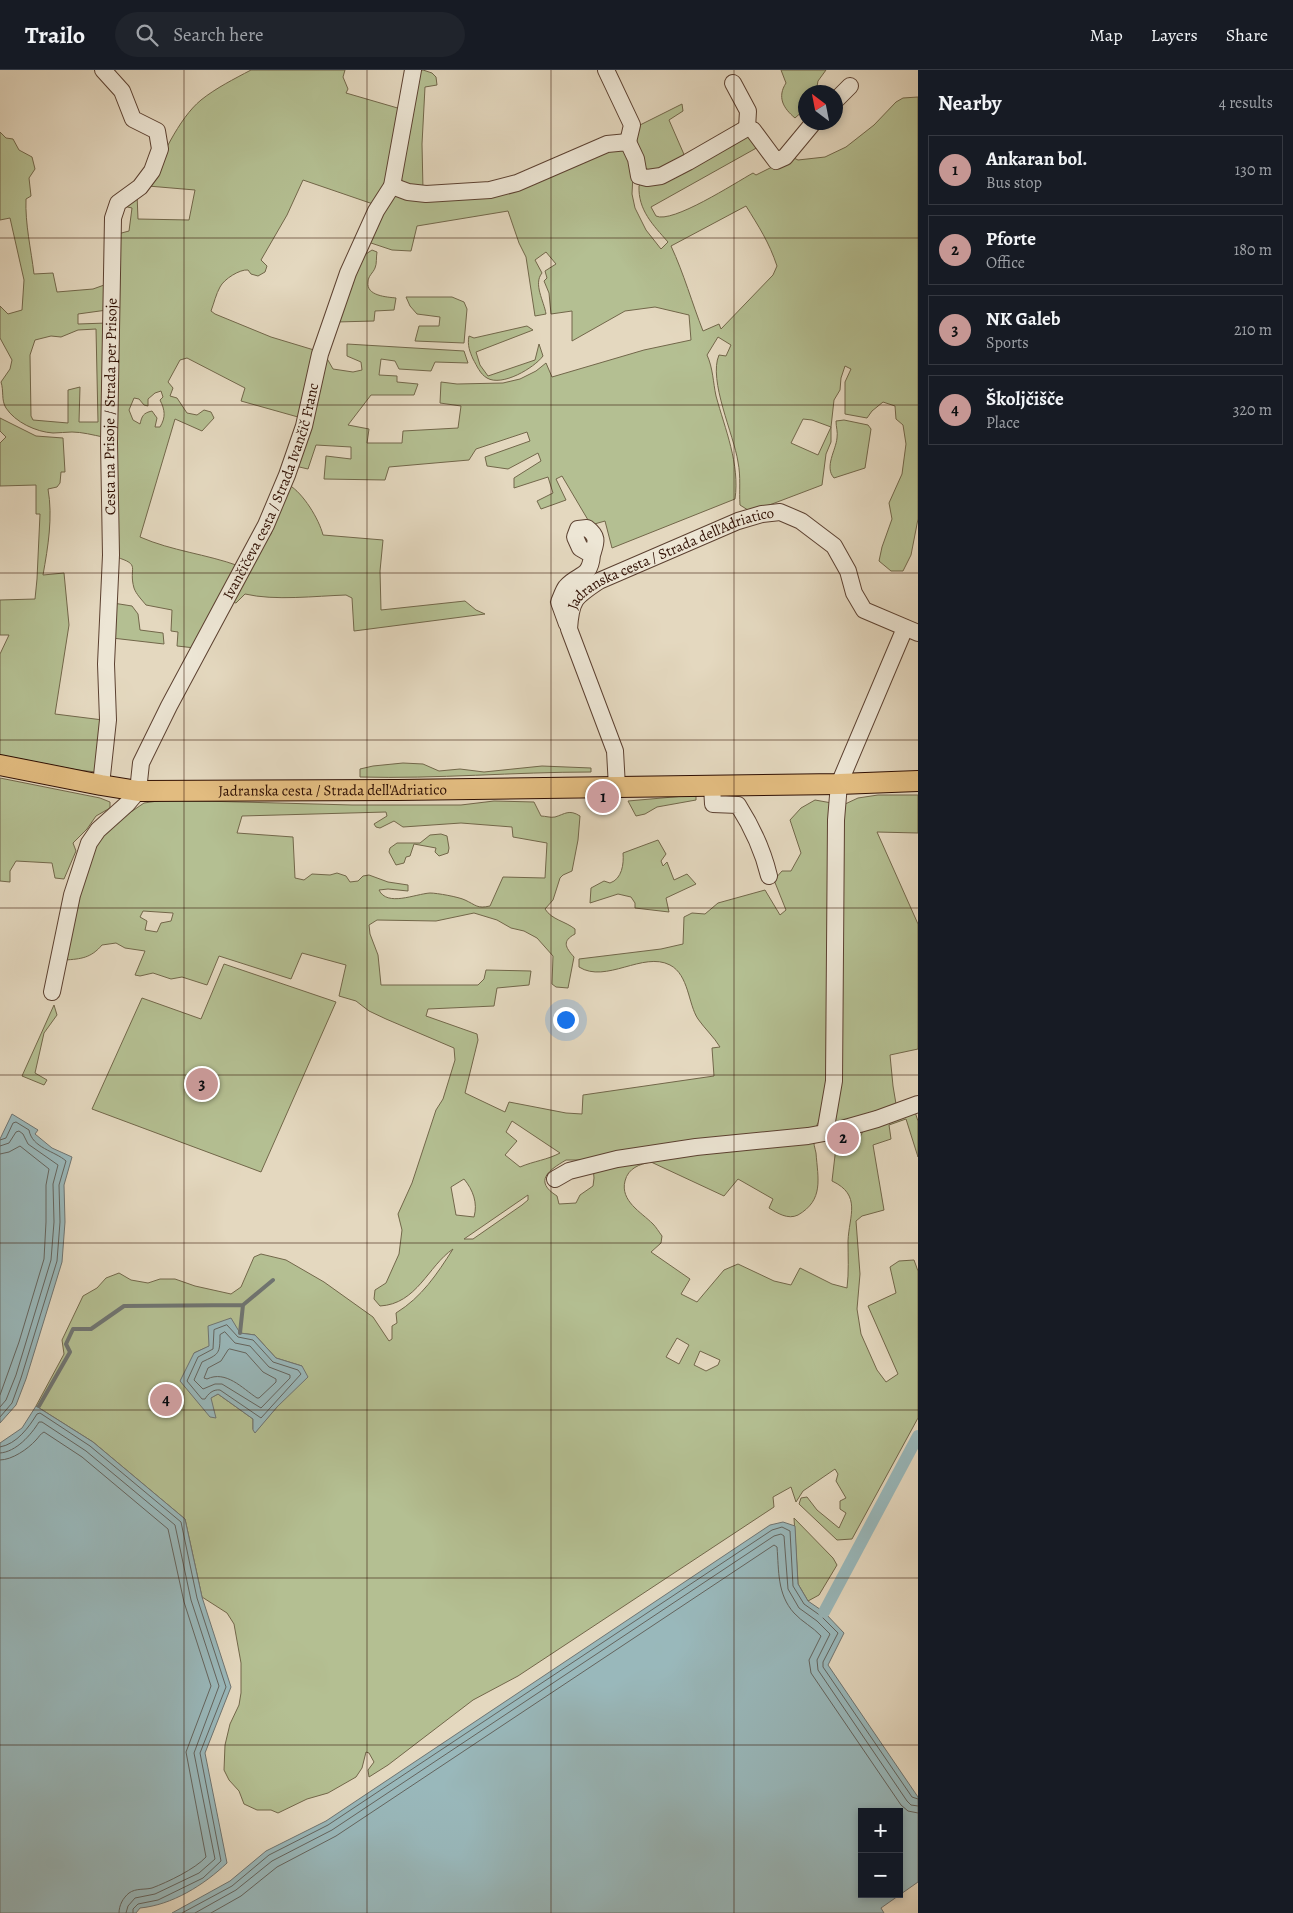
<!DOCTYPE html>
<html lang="en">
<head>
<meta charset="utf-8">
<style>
  :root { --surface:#171b24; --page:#20242c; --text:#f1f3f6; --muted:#9ea1a6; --line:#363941; --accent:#c59692 }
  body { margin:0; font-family:Alegreya,serif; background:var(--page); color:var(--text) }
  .controls { position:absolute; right:15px; bottom:15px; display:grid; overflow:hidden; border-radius:0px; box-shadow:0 2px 8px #0003 }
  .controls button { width:45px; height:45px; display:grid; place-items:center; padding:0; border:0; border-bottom:1px solid var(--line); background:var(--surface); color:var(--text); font:25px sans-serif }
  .compass { position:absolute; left:798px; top:15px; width:45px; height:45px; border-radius:50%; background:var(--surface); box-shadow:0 2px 8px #0003; rotate:328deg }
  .you { position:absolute; left:565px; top:949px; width:18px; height:18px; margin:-12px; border:4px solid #fff; border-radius:50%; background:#1a73e8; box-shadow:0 0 0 8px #1a73e833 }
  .badge { display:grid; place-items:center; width:32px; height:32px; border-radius:50%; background:var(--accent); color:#111; font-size:16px; font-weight:700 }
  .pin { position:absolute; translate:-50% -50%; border:2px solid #fff; box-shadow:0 1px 5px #0006 }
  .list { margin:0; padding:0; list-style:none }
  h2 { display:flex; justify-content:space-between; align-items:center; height:65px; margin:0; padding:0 20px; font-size:21px }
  h2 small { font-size:16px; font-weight:400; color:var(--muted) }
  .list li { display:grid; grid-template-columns:32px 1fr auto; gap:15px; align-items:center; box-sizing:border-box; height:70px; margin:0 10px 10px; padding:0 10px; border:1px solid var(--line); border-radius:0px }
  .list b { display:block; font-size:19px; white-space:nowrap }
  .list p { margin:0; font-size:16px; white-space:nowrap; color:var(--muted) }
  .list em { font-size:16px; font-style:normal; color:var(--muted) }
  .icon { flex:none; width:28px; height:28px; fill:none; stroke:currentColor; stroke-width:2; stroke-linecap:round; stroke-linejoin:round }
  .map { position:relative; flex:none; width:918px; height:1843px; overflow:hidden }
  header { display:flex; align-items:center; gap:30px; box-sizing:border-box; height:70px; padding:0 25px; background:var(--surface); border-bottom:1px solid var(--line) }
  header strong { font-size:24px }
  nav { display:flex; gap:28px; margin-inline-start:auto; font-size:18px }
  .search { width:350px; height:45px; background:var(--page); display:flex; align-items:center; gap:12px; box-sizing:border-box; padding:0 18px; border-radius:28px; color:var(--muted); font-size:19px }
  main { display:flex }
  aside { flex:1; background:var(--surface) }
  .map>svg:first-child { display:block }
  .green { fill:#b4bf92; stroke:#72674a; fill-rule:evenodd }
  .water { fill:#99b8bb; stroke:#6f7471; fill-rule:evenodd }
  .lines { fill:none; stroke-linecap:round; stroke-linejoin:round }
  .shore { stroke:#64645e; stroke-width:1 }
  .stream { stroke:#6f7471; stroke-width:4 }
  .canal { stroke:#99b8bb; stroke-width:12 }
  .minor-casing { stroke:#5c4131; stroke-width:18 }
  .major-casing { stroke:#2f0f02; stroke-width:22 }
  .minor { stroke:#ede6d5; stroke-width:16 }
  .major { stroke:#e2bc80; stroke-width:20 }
  .grid { fill:none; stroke:#2f0f02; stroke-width:1; stroke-opacity:0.55 }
  .labels { text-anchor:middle; stroke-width:4.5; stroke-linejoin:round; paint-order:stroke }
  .street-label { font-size:15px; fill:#2f0f02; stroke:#ede6d5 }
</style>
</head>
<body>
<header>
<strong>Trailo</strong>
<div class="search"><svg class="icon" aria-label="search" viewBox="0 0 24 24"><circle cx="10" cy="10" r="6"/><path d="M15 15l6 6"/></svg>Search here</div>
<nav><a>Map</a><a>Layers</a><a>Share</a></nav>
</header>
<main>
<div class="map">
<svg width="918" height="1843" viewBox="0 0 918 1843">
  <rect width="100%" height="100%" fill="#e4d8bf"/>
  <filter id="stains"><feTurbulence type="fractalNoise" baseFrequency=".004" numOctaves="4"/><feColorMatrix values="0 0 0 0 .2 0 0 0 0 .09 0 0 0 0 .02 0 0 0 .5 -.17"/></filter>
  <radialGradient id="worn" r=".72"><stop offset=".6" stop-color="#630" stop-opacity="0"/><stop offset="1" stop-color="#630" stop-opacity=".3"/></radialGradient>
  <path class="green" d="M251,0H345L343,7L348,19L346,23L401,39L386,111L373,134L303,110L287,145L261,190L267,196L265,202L258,206L251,204L248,200C240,199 224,209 220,217C216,224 214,233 211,241L215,244L271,267L314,280L298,347L241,331L245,318L187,288L180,290L168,312L173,318L170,326L177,328L187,343L197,345L204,340L211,342L214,348L202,361L175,349L140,467C172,481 206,484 239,496L195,578L177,576L178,562L171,561L172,540L146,535C142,530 136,524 134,518C128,497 142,495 116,487L114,165L129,161L132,138L123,136L137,124L138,149L189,150L195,120L148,116C161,89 178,49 201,30C216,18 234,9 251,0ZM161,321L163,327L160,330C165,340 166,347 160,357H155L157,348L152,341C143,343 142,346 140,354L133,350L129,340L134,328L139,329L144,335L148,336V329L155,323Z
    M423,0L432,3L436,7L437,15L425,17L422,74L423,120L403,115L400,103L416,2Z
    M781,0H826L818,11L816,22H806L805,39L795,48C783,38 777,27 786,13Z
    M918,27V449L911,485L903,501H891L879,491L882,477L892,449L889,433L902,404L906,374L903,355L896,349L895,336L883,332L872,341L867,348L845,344V312L851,299L845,296L841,308L840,320L834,330L831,357V372L826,384L822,415L751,442L740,435C739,421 741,407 738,392C734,365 708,310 719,285L726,286L731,275L718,267L707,285C713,298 713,312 716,326C725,359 740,394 735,429L612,478L605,451L591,455L562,406L556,409L566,430L541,439L537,431L553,423L548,407L514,418V408L541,391L538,383L508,399L487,396L485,387L530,371L527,362L476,379L469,390L389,397L385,410L324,409L326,386L351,389V377L316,375L308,399L295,396L325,285L333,299L353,302L362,300L361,292L347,286V274L464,281L468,293L435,292L431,301L399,299L395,291L381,289L379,305L397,306V312L418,314L414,325H371L348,355L369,359L367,373H402L403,361L458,358L461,336L440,333L441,312L457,314L503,313L520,309L536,301L546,293L552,307L644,280L691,270L689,245L655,237L625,241L572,271V241L551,244L549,223L544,211L547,208L545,201L556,194L546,182L535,190L542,203C533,214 544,231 546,244L535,246L526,187L519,173L508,141L417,156L411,181L392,180L368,172L394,123H480L613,77L627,82L633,104L632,124L635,138L646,160L661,179L668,172C653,155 638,140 639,116L642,112L749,61L760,76L651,137L656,146C672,154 735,113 753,103L756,105L792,87L798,90L825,87L846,77L874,55L896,32L903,28ZM746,136C759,157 769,172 777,196L773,205L721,259L719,254L703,261C692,233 684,204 671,176ZM803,349L812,350L831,357L818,385L791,373Z
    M682,34L683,41L669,50L686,89L659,103L647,101L636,76V57Z
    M0,62L6,68L13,69L19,80L32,87L35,99L29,108L31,126L26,129C25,154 31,179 34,204L53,203L57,222L93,219L107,214V240L78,244V254L107,253L103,367C93,365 82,362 72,362C66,362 59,363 53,363C36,362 15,352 6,338C1,330 4,321 1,312L10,299L12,290L0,268V236L8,244L22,240L24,210L10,148L0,150ZM96,259L98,352H79L80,317L68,320V353L33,350L31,346L30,285L35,270L51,266L61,267L78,260Z
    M372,180L377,182C376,187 377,194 375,198C373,203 368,206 368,212C366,226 387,227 396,228L394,240L375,241L374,251L336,252L363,186Z
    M406,227H452L464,232L467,239L464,273L415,271L419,256H439L440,247L417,244L410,236Z
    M527,256L533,260L476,282L480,295L488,306L535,290L539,274L543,286C534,298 502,317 487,308C480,304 477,296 473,289C470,282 467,275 469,266L474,268Z
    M0,348L36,366L63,368L65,402H61L60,413L57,417L48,419C53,447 48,477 43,505L64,503L69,555L55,644L103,650L97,702L77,700L0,685V584L9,565H0V530L35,529L37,509L40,444H36V415L0,416V373L6,367L0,361Z
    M844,350L868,355L871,359L865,398L834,408C824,397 836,380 837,368C838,362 836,357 836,351Z
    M289,415C303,423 319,449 323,465L383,470L380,501L381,540L465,531L476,540L485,544L354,561L352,528L346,525C315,526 275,531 245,524L236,533L232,532L263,474L271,464Z
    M113,533L132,536L138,544L140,560L163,563L164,574L112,568Z
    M403,693L423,694L439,701L460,699L484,702L542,696L591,698V702C514,702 437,709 360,707V699L373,696Z
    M0,708L100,728L110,732V738L96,746L87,759L73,773L76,781L64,809L55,808L52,793L16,791L10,801V812L0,811Z
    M696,725V730L657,737L645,744L636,746L628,731Z
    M878,725H918V763L877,762L918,854V979L890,985L893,1016L896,1034L893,1039L835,1053L822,1047C817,1054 814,1059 814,1068C813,1073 815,1078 816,1083C818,1109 824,1130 798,1145C788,1150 777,1143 769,1138L773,1129L738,1109L724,1126L651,1092C640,1094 628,1098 625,1111C620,1131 641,1142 653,1154C656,1157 659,1162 662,1166L661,1173L651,1182L690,1209L681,1224L697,1232L724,1200L738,1194L774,1211L791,1215L800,1198L832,1214L847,1218C849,1202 848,1187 848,1171C849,1146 862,1125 832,1111L836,1077L846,1070L859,1069L865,1057L915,1042L918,1051V1087L906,1049L889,1055L891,1069L873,1075L884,1140L862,1146L856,1151L860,1204L857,1239L861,1264L877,1300L886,1312L898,1304L868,1236L896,1223L890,1197L899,1191L914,1190L918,1201V1348L852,1469L837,1470L799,1434L801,1428L807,1427L817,1440L839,1458L846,1443L840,1439V1431L846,1428L836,1411L838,1404L835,1399L803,1421L796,1432L791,1417L773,1427L774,1437L518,1606L473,1630L388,1695L369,1707L368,1700L374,1692L369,1683L366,1682L362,1698L356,1707L328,1723L307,1729L278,1743L271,1740H257L244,1734L239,1721L229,1710L224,1700L225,1675L230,1654L239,1635L241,1623V1593L234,1554L227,1543L202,1527L185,1449L93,1372L36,1336L64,1284L62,1270L83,1226L97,1218L106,1208L119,1203L131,1210L148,1213L160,1209H175L195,1216L231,1224L241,1217L254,1187L261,1184L286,1190L324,1212L373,1247L389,1271L392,1269V1256L397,1253L396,1243C422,1227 437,1204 453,1179C428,1196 417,1234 380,1236L374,1229L375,1220L386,1213L399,1184L402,1160L398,1144L412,1113L436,1040L443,1029L455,990L454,978L386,949L369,941L356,931L339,926L346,895L302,883L291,909L219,886L207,915L182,907L171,909L153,903L140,906L135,905L145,881L125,878L116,873L102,875C91,888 81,889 65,890L86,800L94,774L119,750L144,733L165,730L352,735H461L494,731L534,732L541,746C545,746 551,748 555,747C565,744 569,739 580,746L578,770L572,801L563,805L560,808L553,830L545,839C552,850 565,851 575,859V864C562,871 565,877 574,887L568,918L556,917L552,914L553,886L537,868L524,861L511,858L497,850L474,843L436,851L377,850L369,855L370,864L378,885L381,915H478L484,909L486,900L531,901L529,915L497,918L494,936L428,939L426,946L477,964L478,970L465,1023L505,1042L509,1032L566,1043L582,1044L583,1025L714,1006L712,978L720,977C714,967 705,959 698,949C688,934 689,905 670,895C643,881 606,914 579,897V889L661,879L683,874L684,847L692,843L705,844L718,833L765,820L780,845L786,840L774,810L782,801H791L801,783L790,750L801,738L815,730L843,735L858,728ZM386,742L387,746L374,754L376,757L380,758L394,751L403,757L461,753L512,757L513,767L547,773L545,808L503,807L490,836C477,839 476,835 465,830C459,827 437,823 430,823C415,824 387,837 379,820L388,819L408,821V815L388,812L369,805L363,806L358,811L350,812L346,806L337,803L330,805L312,804L304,810L295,808L293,767L237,763L242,746ZM143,841L173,843V844L171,851L161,853L157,862L145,860L147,851L140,847ZM512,1051L560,1083C547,1090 534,1091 520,1097L505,1085L517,1071L506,1062ZM566,1090H580L593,1096L594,1108L593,1116L580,1125L576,1133L559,1134L557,1126C533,1111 549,1100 566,1090ZM464,1109C473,1120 478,1133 474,1147L456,1145L451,1117ZM528,1125V1130L522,1135L473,1169H464ZM240,1263L255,1265L276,1288L302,1296L277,1337L255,1362L253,1359V1349L218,1324L210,1328L194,1283ZM677,1268L689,1275L679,1294L666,1287ZM700,1281L720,1290L718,1295L706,1301L694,1295Z
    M441,764L447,766L449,778L448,783L439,786L435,782L436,778L414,774L410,786L406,787L404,793L396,795L389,782L390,778L397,773H420L430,765Z
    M658,770L666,784L661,791L663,796L667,792L674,810L687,804L696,814L666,828L669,842L635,838V833L631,827L618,824L590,833L591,818L604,811L610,813C622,809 624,794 623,783Z
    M224,894L336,932L261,1102L92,1039L142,928L201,949Z
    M54,935L57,945L44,963L35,1003L47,1010L44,1015L22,1006Z
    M794,1448L833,1488L837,1495L819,1525L808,1531L798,1514Z"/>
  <path class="water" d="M12,1044L38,1060L35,1064L52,1078L72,1087L64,1115L65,1152L62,1192L26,1309L16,1335L0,1353V1069Z
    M231,1248L240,1263L255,1265L276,1288L302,1296L308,1307L277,1337L255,1363L253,1360V1349L218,1324L211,1328L216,1348L210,1347L180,1311L194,1283L209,1276L208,1256Z
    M36,1336L93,1372L185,1449L202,1527L231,1617L205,1683L227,1793C204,1815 172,1835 140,1838L136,1843H0V1373L22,1358Z
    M783,1452L795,1456L798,1514L808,1531L824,1542L844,1563L828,1595L918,1727V1812L881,1838L884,1843H172L230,1811L266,1781L326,1751L770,1455ZM862,1742H899V1824H862Z"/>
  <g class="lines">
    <path class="shore" d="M0,1070L6,1068L13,1053L16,1052L29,1060C32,1078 55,1081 66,1091L59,1115L60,1152L57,1191L21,1308L12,1333L0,1347
      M0,1076L9,1073L16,1062L19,1061L23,1064L28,1074L58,1095L53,1114L54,1152L51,1190L16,1305L6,1330L0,1337
      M0,1084L9,1082L20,1076L49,1099L46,1115V1152L44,1189L19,1272L0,1325
      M227,1255L238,1267L253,1270L273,1292L298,1300L301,1304L261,1348L220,1320C213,1319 208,1324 205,1329H202L187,1311L198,1287L213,1279L214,1260Z
      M225,1262L235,1273L250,1276L269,1297L290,1305V1308L261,1338L222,1314H215L203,1319L194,1310L202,1292C219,1284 220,1284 220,1265Z
      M230,1279L246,1283L263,1302L276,1309V1312L259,1328H257C242,1318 226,1300 207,1309L204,1308L208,1298L221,1291L228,1280Z
      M0,1377C17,1374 29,1357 37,1344L40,1343L90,1376L181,1452L197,1528L226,1617L200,1683L221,1791L203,1808L158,1830L138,1834L133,1839V1843
      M0,1383C16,1382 31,1365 39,1352H42L86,1381L175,1455L191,1530L219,1616L194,1683L215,1789L199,1803L155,1824L135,1828L128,1836L126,1843
      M0,1390C12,1390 28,1379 36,1370C39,1367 40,1364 44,1362L82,1387L168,1459L184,1532L211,1616L186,1682L206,1787C195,1799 168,1812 152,1818C144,1820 136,1818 129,1823C123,1828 119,1835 119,1843
      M182,1843L232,1816L269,1785L328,1755L772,1460L782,1457L790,1461L793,1516L804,1534L821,1546L838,1563L823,1592V1597L912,1727L918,1729
      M195,1843L236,1820L272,1791L332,1760L774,1466L781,1464L784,1466L788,1519L799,1538L817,1551L830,1564L817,1590L818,1600L907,1731L911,1735L918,1736
      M211,1843L241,1826L277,1797L336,1766L774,1475L777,1477C779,1501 777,1524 794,1543C802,1552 813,1557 821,1566L809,1590L811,1603L901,1735L908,1741L918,1743"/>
    <path class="stream" d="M240,1263L243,1235
      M39,1336L70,1282L66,1274L73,1259H91L124,1236L243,1235L273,1210"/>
    <path class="canal" d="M824,1542L918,1366"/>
    <defs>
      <g id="minor">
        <path d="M606,0L632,55L628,72"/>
        <path d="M733,13L748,41L747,58"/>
        <path d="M836,30L850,16"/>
        <path d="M392,116L408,122L426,124L490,120L517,113L607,74L628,72L636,89L639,106L647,108L661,106L688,92L747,58L753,60L776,91L785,87L814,52"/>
        <path d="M567,554L559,532C561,528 563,521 566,517C578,503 590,509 592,485L580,478L575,467L578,459L587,458C599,467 596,472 592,485"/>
        <path id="s1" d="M101,715L108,650L106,594L111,485L109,372L113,148L118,133L140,117L152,101L160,79L157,61L133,49L122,21L103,0"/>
        <path d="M712,716L713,734L738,735C752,757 763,781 769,806"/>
        <path id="s2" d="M617,717L615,681L569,559C571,529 575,527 599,511L738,451L762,444L780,442L801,451L834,476L848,501L854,523L864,540L918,563"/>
        <path id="s3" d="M52,922L72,825L89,773L98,760L127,734L138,721L141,693L169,636L266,455L287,405L304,356L320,284L348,203L376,141L392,116L413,0"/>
        <path d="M825,1063L834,1011L836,750L839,714L905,558"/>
        <path d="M555,1109L569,1101L617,1089L696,1077L808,1066L835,1061L877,1049L918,1034"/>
      </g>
      <g id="major">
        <path id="s4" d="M0,695L101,715L138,721L398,720L839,714L918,711"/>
      </g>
    </defs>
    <use href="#minor" class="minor-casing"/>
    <use href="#major" class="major-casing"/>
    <use href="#minor" class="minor"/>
    <use href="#major" class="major"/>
  </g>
  <path class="grid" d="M184,0V1843M367,0V1843M551,0V1843M734,0V1843M0,168H918M0,335H918M0,503H918M0,670H918M0,838H918M0,1005H918M0,1173H918M0,1340H918M0,1508H918M0,1675H918"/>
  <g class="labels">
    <g class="street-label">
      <text dy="5" stroke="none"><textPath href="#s1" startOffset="379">Cesta na Prisoje / Strada per Prisoje</textPath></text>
      <text dy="5" stroke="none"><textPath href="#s3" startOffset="556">Ivančičeva cesta / Strada Ivančič Franc</textPath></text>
      <text dy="5" stroke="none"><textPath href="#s2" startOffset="301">Jadranska cesta / Strada dell'Adriatico</textPath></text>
      <text dy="5" stroke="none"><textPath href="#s4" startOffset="335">Jadranska cesta / Strada dell'Adriatico</textPath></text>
    </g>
  </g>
  <rect width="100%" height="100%" filter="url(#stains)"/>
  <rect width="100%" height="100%" fill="url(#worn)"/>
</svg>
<div class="controls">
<button>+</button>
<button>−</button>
</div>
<svg class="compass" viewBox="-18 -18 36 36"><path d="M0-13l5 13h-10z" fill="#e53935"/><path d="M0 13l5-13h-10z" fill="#9ea1a6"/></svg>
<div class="you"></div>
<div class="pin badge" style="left:603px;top:727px">1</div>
<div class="pin badge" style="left:843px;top:1068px">2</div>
<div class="pin badge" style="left:202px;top:1014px">3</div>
<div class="pin badge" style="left:166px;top:1330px">4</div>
</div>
<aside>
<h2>Nearby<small>4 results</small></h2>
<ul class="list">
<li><span class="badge">1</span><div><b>Ankaran bol.</b><p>Bus stop</p></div><em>130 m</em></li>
<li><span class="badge">2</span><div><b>Pforte</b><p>Office</p></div><em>180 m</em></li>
<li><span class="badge">3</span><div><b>NK Galeb</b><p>Sports</p></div><em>210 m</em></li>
<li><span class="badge">4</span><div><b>Školjčišče</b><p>Place</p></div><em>320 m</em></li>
</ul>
</aside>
</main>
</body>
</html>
